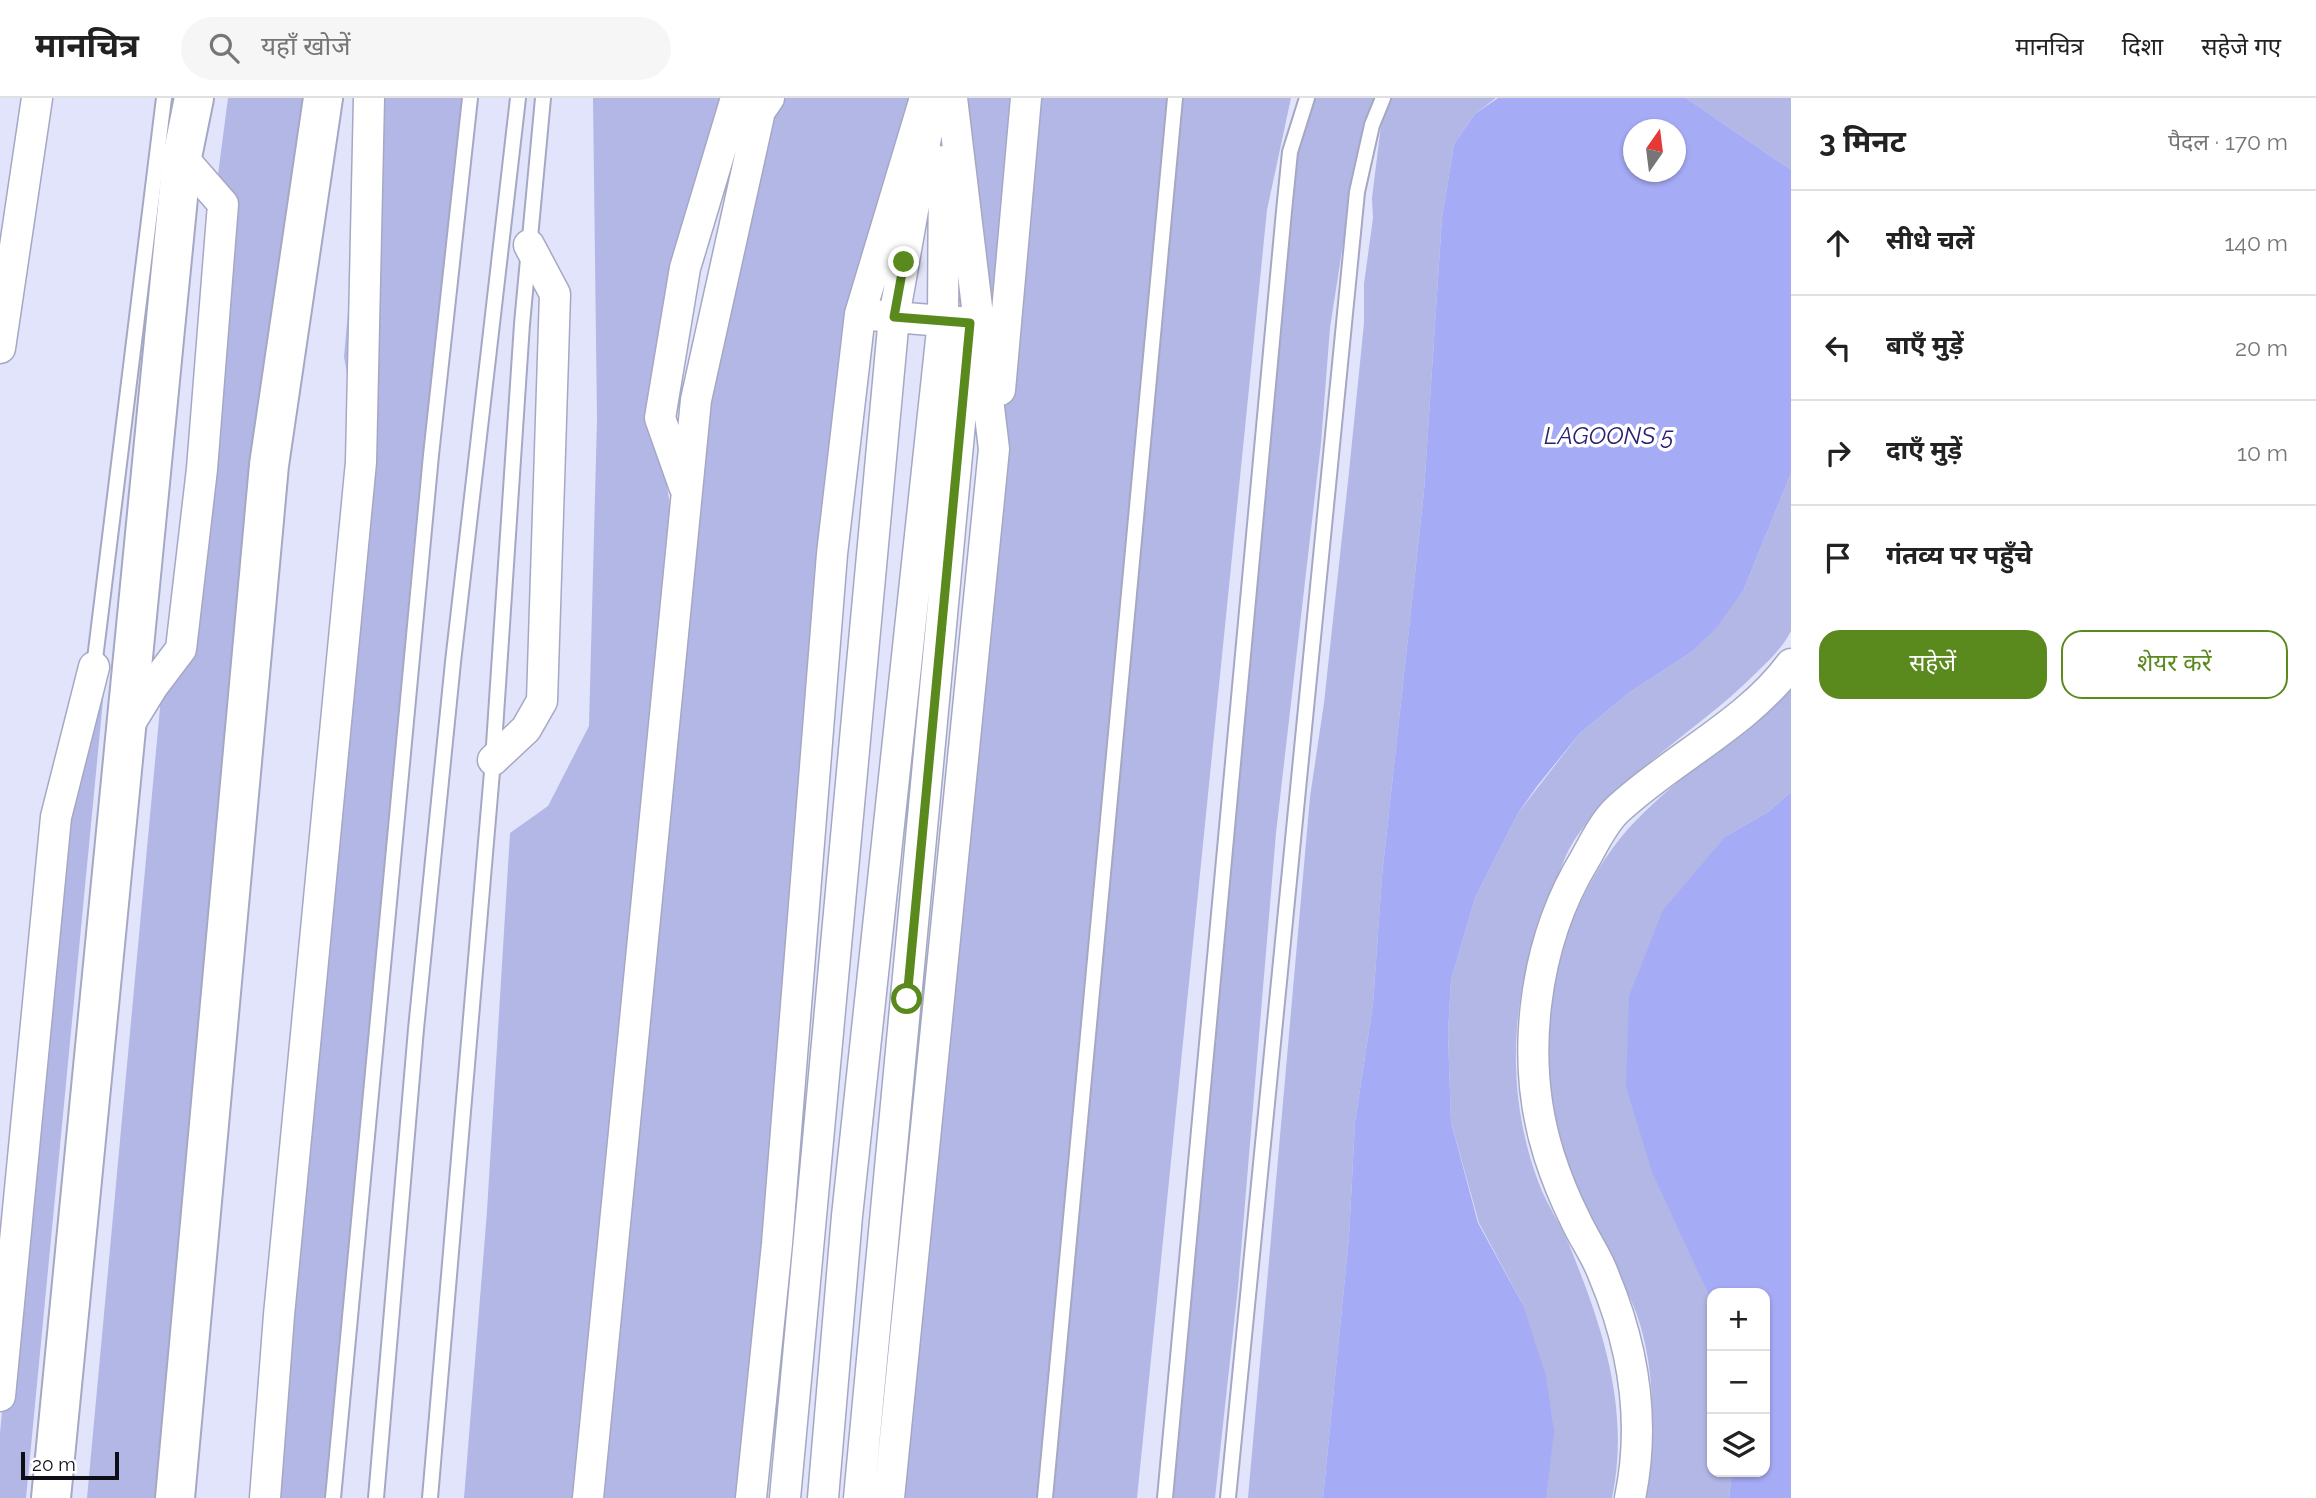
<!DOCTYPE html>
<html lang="hi">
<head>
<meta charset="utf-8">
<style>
  :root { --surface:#fff; --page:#f6f6f6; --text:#222; --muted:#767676; --line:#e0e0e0; --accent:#5a891d }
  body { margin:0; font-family:Raleway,"Noto Sans Devanagari",sans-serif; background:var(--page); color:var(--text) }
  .controls { position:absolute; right:21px; bottom:21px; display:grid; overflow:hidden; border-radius:14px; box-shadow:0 2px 5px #0004 }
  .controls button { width:63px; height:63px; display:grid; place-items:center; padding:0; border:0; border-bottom:2px solid var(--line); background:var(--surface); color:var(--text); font:35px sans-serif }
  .compass { position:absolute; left:1623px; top:21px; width:63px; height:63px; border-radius:50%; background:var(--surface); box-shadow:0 2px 5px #0004; rotate:14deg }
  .scale { position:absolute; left:21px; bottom:18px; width:98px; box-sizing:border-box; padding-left:7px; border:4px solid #0d0e17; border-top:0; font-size:19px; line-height:24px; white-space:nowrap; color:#0d0e17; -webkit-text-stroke:5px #fff; paint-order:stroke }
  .stop { position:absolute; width:21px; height:21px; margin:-16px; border:5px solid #5a891d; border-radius:50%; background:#fff }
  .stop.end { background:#5a891d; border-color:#fff; box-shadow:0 2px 7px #0008 }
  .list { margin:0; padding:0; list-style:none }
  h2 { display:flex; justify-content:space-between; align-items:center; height:91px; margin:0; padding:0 28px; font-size:30px }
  h2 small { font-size:23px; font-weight:400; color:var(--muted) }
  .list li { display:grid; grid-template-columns:46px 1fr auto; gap:21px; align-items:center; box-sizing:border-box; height:105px; padding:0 28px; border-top:2px solid var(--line) }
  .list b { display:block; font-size:26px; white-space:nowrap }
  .list em { font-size:23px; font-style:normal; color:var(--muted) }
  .actions { display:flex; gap:14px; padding:21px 28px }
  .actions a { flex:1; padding:16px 0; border:2px solid var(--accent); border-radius:21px; text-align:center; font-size:24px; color:var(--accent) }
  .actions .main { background:var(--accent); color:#fff }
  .icon { flex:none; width:38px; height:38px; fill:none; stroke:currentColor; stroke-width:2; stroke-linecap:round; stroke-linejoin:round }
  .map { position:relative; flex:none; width:1791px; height:1400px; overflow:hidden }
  header { display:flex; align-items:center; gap:42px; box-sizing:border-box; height:98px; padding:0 35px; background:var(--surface); border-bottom:2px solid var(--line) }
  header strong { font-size:33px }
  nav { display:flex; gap:38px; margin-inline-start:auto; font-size:24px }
  .search { width:490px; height:63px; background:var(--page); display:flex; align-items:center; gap:18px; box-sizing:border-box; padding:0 24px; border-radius:38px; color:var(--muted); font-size:26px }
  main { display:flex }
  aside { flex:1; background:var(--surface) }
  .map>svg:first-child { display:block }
  .green { fill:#b3b7e6 }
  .water { fill:#a6abf5; fill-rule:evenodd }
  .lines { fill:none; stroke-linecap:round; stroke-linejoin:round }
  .lane-casing { stroke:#a5a8c3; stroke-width:18 }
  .street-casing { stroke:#a5a8c3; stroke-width:33 }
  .secondary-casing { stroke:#a5a8c3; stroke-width:42 }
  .lane { stroke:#fff; stroke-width:14 }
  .street { stroke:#fff; stroke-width:30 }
  .secondary { stroke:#fff; stroke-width:38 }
  .route { stroke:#5a891d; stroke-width:9 }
  .labels { text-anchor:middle; stroke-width:7; stroke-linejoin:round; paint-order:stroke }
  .water-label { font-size:24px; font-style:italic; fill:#291e72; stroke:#fff }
</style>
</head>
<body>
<header>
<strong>मानचित्र</strong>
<div class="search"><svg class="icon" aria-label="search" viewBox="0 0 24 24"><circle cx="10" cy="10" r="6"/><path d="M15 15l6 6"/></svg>यहाँ खोजें</div>
<nav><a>मानचित्र</a><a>दिशा</a><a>सहेजे गए</a></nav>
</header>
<main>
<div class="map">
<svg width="1791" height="1400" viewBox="0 0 1791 1400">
  <rect width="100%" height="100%" fill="#e1e4fb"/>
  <path class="green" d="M228,0H315L169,1400H87L162,588L190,553L217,84Z
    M367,0H463L413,454L329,1400H271L364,367L344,259Z
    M593,0H726L656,319L670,407L575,1400H464L487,1113L510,735L548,708L589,628L597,321Z
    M772,0H920L858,204L747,1400H598L702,304Z
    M957,0H1020L995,312Z
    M1034,0H1291L1267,112L1137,1400H900Z
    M1311,0H1381L1354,75L1330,230L1321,345L1276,735L1238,1189L1215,1400H1166L1295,54Z
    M1392,0H1496L1475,16L1454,46L1442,120L1424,393L1382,778L1373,906L1355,1024L1349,1139L1323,1400H1248L1310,699L1324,605L1349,374L1364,225V186L1373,120L1372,100L1381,27Z
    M1686,0H1791V72Z
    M1791,375V533C1782,551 1768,563 1754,577C1701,630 1614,681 1575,741C1562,761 1555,788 1546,809C1510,896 1505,994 1538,1083C1547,1108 1563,1129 1572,1154C1604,1233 1630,1314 1612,1400H1546L1523,1207L1479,1125L1451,1024L1448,935L1451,882L1475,800L1518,715L1580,635L1630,594L1690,555L1744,491Z
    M106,571L26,1400H0V1335L53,792Z
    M1791,589V694L1768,714L1726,738L1693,1161L1712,1204V1374H1732L1729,1400H1644C1655,1341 1657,1275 1637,1217C1624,1181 1601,1148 1585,1113C1560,1058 1540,978 1547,918C1553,855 1586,778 1628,731C1670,685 1729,645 1777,605Z"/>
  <path class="water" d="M1498,0H1686L1791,72V375L1744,491L1717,529L1690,555L1630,594L1580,635L1538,687L1518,715L1475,800L1451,882L1448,935L1451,1024L1478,1125L1523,1207L1546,1278L1554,1334L1546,1400H1323L1349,1139L1355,1024L1373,906L1382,778L1424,393L1442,120L1454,46L1475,16ZM1633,32H1675V74H1633Z
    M1791,694V1400H1729L1732,1374H1765V1195H1712V1204L1652,1074L1626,989L1629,898L1663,812L1726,738L1768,714Z"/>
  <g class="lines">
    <defs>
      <path id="lane" d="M94,569L164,0
        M333,1400L431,357L470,0
        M376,1400L416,931L453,564L518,0
        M430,1400L493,662L522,226L543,0
        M1045,1400L1175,0
        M1165,1400L1284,113L1290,54L1307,0
        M1228,1400L1357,94L1372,27L1383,0"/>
      <path id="street" d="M925,0L860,216L894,219L933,0
        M944,63L943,223L961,224
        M0,250L37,0
        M1000,292L1026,0
        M684,388L660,320L685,170L736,0
        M129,627L153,588L181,551L202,371L223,106L182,59
        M493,662L526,631L542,603L555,196L529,147
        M0,1298L56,719L94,569
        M265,1400L279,1217L361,364L369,0
        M588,1400L696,302L760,13L769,0
        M751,1400L777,1146L832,456L860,216
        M785,1400L894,219L943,223L847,1118L823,1400
        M859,1400L968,240
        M889,1400L994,351L952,0
        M1630,1400C1646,1323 1634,1250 1604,1178C1597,1158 1584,1141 1575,1121C1565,1101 1556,1079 1549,1057C1519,962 1533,846 1585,761C1594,745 1604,724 1617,712C1670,662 1748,625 1791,566"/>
      <path id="secondary" d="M51,1400L165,231L182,59L194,0
        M175,1400L269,367L323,0"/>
    </defs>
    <use href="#lane" class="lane-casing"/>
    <use href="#street" class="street-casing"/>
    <use href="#secondary" class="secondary-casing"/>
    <use href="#lane" class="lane"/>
    <use href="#street" class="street"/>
    <use href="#secondary" class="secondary"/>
  </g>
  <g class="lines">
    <path class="route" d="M904,164L894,219L970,225L907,901"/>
  </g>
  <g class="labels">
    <g class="water-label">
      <text x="1609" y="346">LAGOONS 5</text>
    </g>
  </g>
</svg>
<div class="controls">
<button>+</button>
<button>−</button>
<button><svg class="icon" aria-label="layers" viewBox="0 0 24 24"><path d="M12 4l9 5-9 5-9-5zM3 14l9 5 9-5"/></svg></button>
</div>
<svg class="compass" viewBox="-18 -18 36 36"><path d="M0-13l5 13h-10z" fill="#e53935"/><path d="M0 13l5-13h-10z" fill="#767676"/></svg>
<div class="scale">20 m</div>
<div class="stop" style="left:907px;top:901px"></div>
<div class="stop end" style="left:904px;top:164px"></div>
</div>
<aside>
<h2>3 मिनट<small>पैदल · 170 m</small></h2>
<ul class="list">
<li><svg class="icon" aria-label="ahead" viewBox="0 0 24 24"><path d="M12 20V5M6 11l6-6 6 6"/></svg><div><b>सीधे चलें</b></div><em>140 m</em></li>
<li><svg class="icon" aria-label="left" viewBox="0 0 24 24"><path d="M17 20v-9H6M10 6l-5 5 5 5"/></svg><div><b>बाएँ मुड़ें</b></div><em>20 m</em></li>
<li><svg class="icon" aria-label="right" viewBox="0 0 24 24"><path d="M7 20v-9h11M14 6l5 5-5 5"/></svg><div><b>दाएँ मुड़ें</b></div><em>10 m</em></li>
<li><svg class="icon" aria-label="arrive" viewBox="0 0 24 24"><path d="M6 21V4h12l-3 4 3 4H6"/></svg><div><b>गंतव्य पर पहुँचे</b></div></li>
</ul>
<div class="actions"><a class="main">सहेजें</a><a>शेयर करें</a></div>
</aside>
</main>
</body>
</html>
